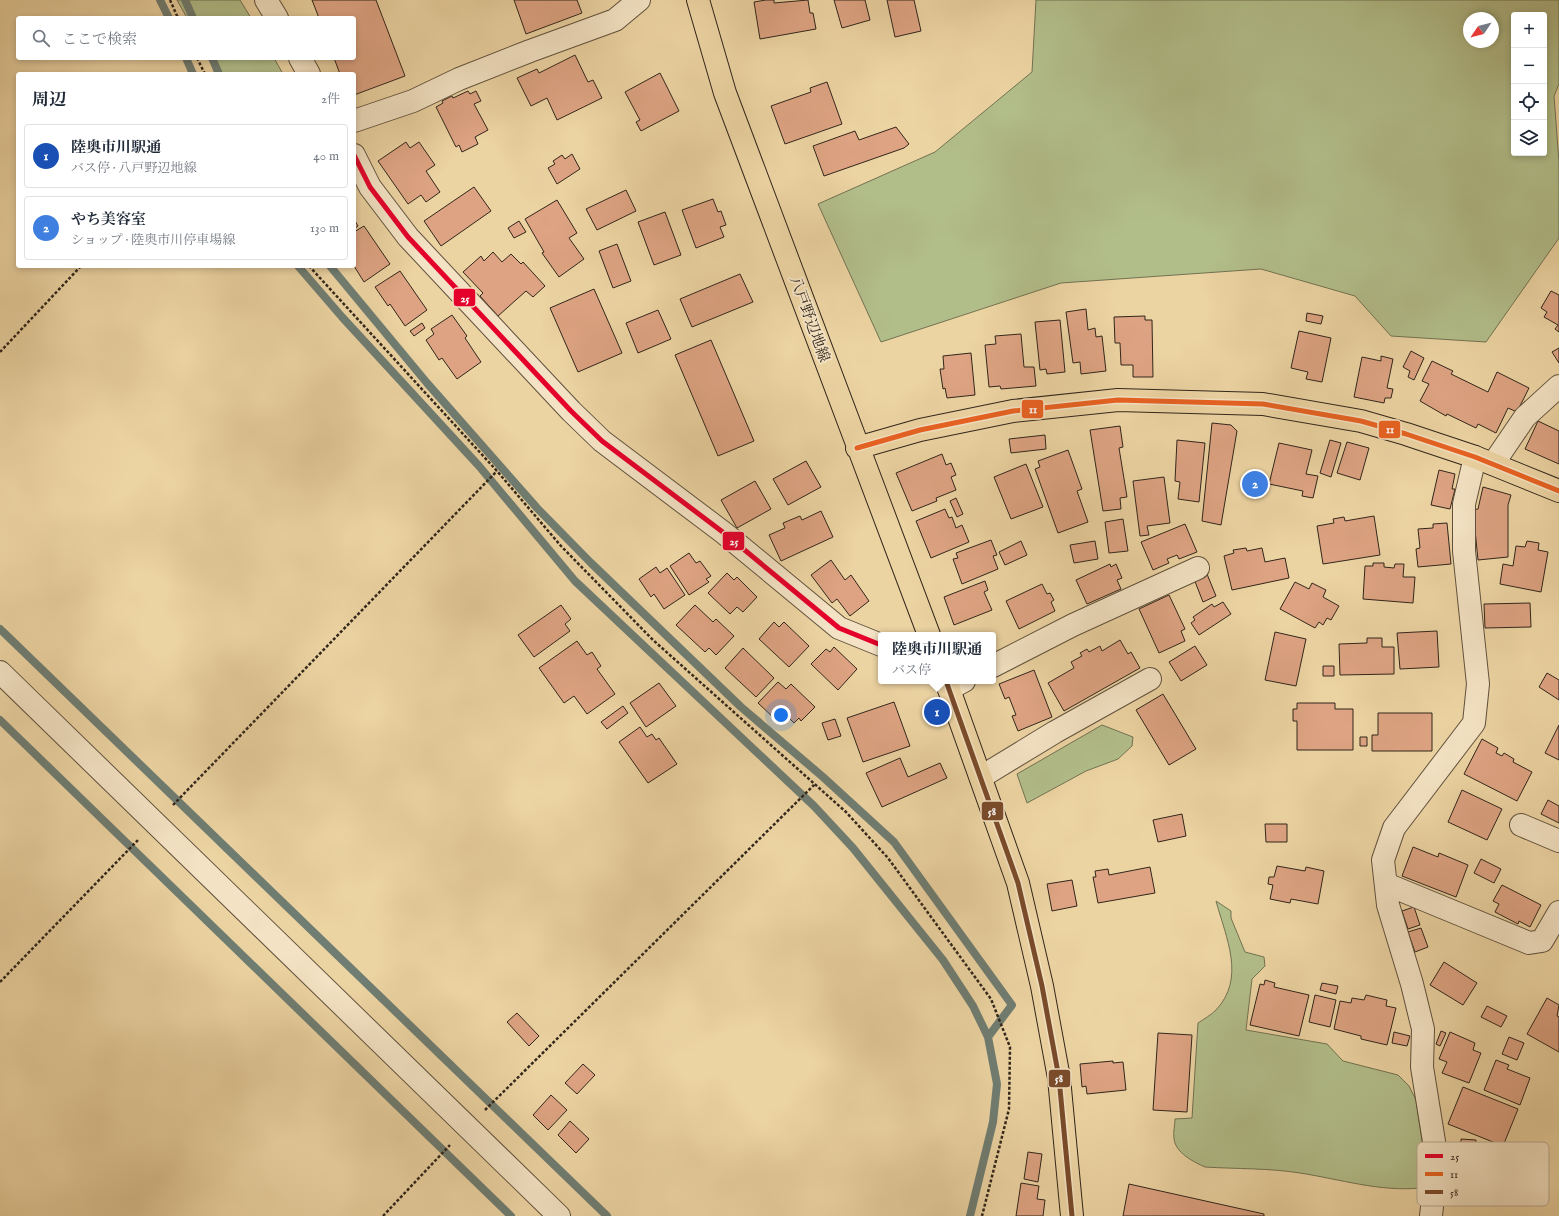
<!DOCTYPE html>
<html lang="ja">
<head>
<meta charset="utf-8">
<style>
  :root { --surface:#fff; --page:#f2f2f3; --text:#1f2937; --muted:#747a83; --line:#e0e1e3; --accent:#ea580c }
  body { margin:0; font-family:"IM FELL English","Noto Serif JP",serif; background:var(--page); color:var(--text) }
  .controls { position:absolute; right:12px; top:12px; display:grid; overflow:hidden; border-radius:4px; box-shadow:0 2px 6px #0003 }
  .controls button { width:36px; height:36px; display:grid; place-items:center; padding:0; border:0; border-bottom:1px solid var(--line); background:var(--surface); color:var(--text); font:20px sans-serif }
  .compass { position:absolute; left:1463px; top:12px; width:36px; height:36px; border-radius:50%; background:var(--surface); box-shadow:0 2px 6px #0003; rotate:235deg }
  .you { position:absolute; left:781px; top:715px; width:14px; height:14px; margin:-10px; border:3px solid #fff; border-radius:50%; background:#1a73e8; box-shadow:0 0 0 6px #1a73e833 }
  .badge { display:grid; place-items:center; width:26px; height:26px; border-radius:50%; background:var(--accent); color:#fff; font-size:13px; font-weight:700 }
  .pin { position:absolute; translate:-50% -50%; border:2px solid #fff; box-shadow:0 1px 4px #0006 }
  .popup { position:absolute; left:878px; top:632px; width:118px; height:52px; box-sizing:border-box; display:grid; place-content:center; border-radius:4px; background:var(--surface); filter:drop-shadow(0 1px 3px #0005); font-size:13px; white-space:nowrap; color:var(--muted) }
  .popup b { font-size:15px; color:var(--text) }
  .popup::after { content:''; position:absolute; left:50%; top:100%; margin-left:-8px; border:8px solid transparent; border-top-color:var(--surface) }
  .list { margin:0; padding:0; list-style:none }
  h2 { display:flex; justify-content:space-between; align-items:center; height:52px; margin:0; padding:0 16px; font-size:17px }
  h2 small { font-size:13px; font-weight:400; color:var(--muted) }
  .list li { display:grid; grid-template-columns:26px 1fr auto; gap:12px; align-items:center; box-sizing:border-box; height:64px; margin:0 8px 8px; padding:0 8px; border:1px solid var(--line); border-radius:4px }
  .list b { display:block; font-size:15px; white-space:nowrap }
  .list p { margin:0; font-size:13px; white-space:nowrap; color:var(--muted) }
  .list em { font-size:13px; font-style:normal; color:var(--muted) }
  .icon { flex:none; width:22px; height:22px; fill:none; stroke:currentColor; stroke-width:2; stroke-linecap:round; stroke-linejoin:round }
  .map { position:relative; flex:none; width:1559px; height:1216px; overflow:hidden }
  .search { position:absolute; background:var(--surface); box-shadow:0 2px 6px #0003; left:16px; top:16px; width:340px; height:44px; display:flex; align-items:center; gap:10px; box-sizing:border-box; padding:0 14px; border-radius:4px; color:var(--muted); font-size:15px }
  .panel { position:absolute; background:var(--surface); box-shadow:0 2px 6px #0003; left:16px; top:72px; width:340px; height:196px; border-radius:4px }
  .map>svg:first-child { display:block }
  .green { fill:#b2be8a; stroke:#727252; fill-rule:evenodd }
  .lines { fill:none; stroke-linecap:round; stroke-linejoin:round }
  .stream { stroke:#6f7d72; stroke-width:8 }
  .building { fill:#dda382; stroke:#31261b }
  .minor-casing { stroke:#60513d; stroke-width:24 }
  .major-casing { stroke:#31261b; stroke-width:24 }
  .path { stroke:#31261b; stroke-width:2.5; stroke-dasharray:3 2; stroke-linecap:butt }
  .minor { stroke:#f3e2c3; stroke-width:22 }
  .major { stroke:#ecd3a2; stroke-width:22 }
  .bus-1-casing { stroke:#f3e2c3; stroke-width:8 }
  .bus-2-casing { stroke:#f3e2c3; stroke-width:8 }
  .bus-3-casing { stroke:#f3e2c3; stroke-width:8 }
  .bus-1 { stroke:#e4002b; stroke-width:5 }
  .bus-2 { stroke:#e86222; stroke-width:5 }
  .bus-3 { stroke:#7a4b2a; stroke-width:5 }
  .labels { text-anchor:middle; stroke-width:4; stroke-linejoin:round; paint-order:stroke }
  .street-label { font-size:15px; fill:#31261b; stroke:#f3e2c3 }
  .key { fill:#f3e2c3; stroke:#b9aa91; stroke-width:1 }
  .key-label { font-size:11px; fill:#31261b }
  .line-badge { stroke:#f3e2c3; stroke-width:1.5 }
  .badge-label { font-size:11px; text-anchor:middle; font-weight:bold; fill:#fff }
</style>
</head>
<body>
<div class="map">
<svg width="1559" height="1216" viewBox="0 0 1559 1216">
  <rect width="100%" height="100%" fill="#ecd3a2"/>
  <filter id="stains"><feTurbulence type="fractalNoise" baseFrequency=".005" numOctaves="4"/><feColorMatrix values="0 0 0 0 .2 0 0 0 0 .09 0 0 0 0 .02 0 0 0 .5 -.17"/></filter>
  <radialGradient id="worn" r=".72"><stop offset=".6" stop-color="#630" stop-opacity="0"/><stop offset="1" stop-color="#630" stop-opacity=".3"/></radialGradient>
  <path class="green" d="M177,0H240L251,18H187Z
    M1036,0H1559V84L1554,96L1559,162V238L1486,342L1391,336L1355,296L1261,269L1061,283L881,342L818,204L935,152L1032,72ZM1514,15H1544V153H1514ZM1469,18H1493V42H1469Z
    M211,58H274L283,74H223Z
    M1102,725L1133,737L1132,746L1118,759L1086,771L1027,803L1017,774Z
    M1216,901L1231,911V918L1245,952L1264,957L1265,966L1252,979L1246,1030L1327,1044L1343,1061L1398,1075L1409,1086L1416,1100L1425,1161L1420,1188C1380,1192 1339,1179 1300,1173C1269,1168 1236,1169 1205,1167C1194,1162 1175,1153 1174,1138C1173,1132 1175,1125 1175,1119L1192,1118L1198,1023C1204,1019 1211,1015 1216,1010C1246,978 1226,938 1216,901Z"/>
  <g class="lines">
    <path class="stream" d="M160,0L169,18
      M185,0L193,18
      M186,58L193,74
      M212,58L219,74
      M298,266L342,317L479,466L575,581L814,806L853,848L943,960L973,1006L988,1037
      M330,266L427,383L537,508L591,563L741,707L823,777L894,842L1012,1005L988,1037L997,1084L993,1122L970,1216
      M0,629L607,1216
      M0,720L511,1216"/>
  </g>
  <path class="building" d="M312,0H376L405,76L354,95V74H340L334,58H354V18H319Z
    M514,0H577L582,13L526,34Z
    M766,0H774V3L808,0L810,13H813L816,29L760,39L754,2Z
    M834,0H865L870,20L842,28Z
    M887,0H914L921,31L895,37Z
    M575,55L588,82L593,80L602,98L557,120L547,98L531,106L517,78L537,69L539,73Z
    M660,73L679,111L641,131L636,122L640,120L625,92Z
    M827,82L842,124L785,144L771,106L811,92L810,88Z
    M468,91L470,94L476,91L481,101L474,104L488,130L475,137L478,144L462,152L459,145L456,147L436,107L443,103L442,101L452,96L453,98Z
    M896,127L909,144L904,148L824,176L813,146L855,131L859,140Z
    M406,142L410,148L419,142L435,165L426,171L440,192L426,202L421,195L408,204L378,161Z
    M572,154L580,169L557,184L548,168L555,164L553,161L562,155L565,159Z
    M474,187L491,211L441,246L424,221Z
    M626,190L636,211L597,230L586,209Z
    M713,199L718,212L721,211L726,225L720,227L724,237L696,248L682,210Z
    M557,200L577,233L569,238L584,259L559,277L542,253L544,252L525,219Z
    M665,212L681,255L654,265L638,222Z
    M354,219L358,226L354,229Z
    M519,221L526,232L514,238L508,228Z
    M364,226L390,264L364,282L354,266V232Z
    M617,244L631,281L613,288L599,251Z
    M493,252L502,262L511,254L521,264L523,262L545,286L533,297L526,291L498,316L480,296L483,293L463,272L481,256L484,261Z
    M400,271L427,310L405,326L390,304L388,306L375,287Z
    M740,274L753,302L692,327L680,299Z
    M594,289L622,353L578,372L550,308Z
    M1551,291L1559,295V332L1555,329L1558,325L1544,317L1547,312L1541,308Z
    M1086,309L1088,330L1095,328L1096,337L1102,336L1106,371L1081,374L1080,362L1073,363L1066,312Z
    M658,310L671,339L638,353L626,323Z
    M1307,313L1323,316L1321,324L1306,321Z
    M452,315L467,336L465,338L481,362L457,379L442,358L439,360L426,340L434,334L431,329Z
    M1145,316V320H1152L1153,377H1133V365H1121L1120,343H1115L1114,317Z
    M1060,320L1065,372L1047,374L1046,369L1040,370L1035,322Z
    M422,323L425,328L414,336L410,331Z
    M1299,331L1331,338L1322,382L1306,379L1308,372L1291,368Z
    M1021,334L1024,367H1034L1036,386L1001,389L1000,386L989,387L985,345L996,344L995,336Z
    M711,340L754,441L718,456L675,355Z
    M1559,348V363L1552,352Z
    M1411,351L1424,358L1414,380L1408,377L1410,371L1403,367Z
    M971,353L975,395L947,398L945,388L943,389L940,369H944L943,356Z
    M1381,356L1393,359L1387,388L1393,389L1391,398H1385L1384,403L1354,397L1362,357L1381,361Z
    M1432,361L1453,371L1451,374L1488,392L1497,372L1529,388L1517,412L1508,408L1496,433L1478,424L1476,428L1447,414L1446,416L1420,401L1429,384L1422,381Z
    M1538,421L1559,431V464L1525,449Z
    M1212,423L1231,425L1237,431L1221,525L1202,521Z
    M1120,426L1123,447L1119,448L1127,497L1120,498L1121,509L1103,511L1090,430Z
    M1045,435L1046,449L1011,453L1009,439Z
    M1177,440L1205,443L1199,502L1178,499L1180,482L1175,481Z
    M1330,440L1341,443L1331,477L1320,473Z
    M1347,442L1369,448L1360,480L1337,473Z
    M1279,443L1312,450L1306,474L1318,476L1313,498L1302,496L1303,491L1269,484Z
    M1068,450L1082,489L1077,491L1088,522L1058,533L1035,469L1040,467L1038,461Z
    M942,454L946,465L951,463L956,475L951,477L956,490L936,498L937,501L912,511L896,473Z
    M806,461L821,487L788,505L773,479Z
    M1026,464L1043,507L1011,519L994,477Z
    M1439,470L1455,474L1452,489H1455L1450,509L1431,505Z
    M1164,477L1170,523L1147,526L1149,535L1140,536L1133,481Z
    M755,481L771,509L737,528L721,500Z
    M1483,487L1511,495L1508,505V557L1478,560L1473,510L1478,509Z
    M956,498L963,514L957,517L950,501Z
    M945,509L949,518L952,517L956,528L962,525L969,542L931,558L916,521Z
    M821,511L833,537L781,561L769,535L785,528L783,523L800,516L802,520Z
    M1374,516L1380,555L1323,564L1317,526L1334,523L1333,519L1344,517L1345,521Z
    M1123,519L1128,551L1109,553L1105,522Z
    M1447,523L1451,564L1418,567L1416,549L1420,548L1418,529L1433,528V524Z
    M1185,524L1197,552L1179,559L1177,555L1167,559L1169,563L1153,570L1141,542Z
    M991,540L997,555L993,556L998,569L962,584L953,559L958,558L956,553Z
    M1021,541L1027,555L1005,565L999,552Z
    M1095,541L1098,559L1074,563L1070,545Z
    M1527,541L1539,543L1538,550L1548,552L1541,592L1500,584L1503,564L1513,566L1516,546L1525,547Z
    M1246,548L1247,551L1262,548L1265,562L1285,558L1289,578L1232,590L1224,556L1234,553L1233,550Z
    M689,553L696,563L700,561L711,576L706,579L709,582L689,595L670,566Z
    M831,560L845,580L851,575L869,601L850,616L837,599L832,603L811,575Z
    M1373,563H1384V567L1394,568L1395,564H1404L1403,577H1415L1413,603L1363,599L1365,566H1373Z
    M1110,564L1111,567L1116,564L1122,578L1117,580L1121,589L1087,604L1076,580Z
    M656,567L660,573L667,568L685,595L664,609L654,594L651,597L639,579Z
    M727,573L734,580L737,577L757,597L743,612L737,607L730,614L708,593Z
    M1207,574L1216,596L1203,602L1194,579Z
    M985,581L988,590L984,592L992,610L954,625L944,597Z
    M1295,582L1309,589L1312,583L1326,590L1323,597L1339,606L1331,620L1327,618L1323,625L1319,622L1315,628L1280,609Z
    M1042,584L1047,594L1050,593L1054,600L1051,602L1055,611L1019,629L1006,601Z
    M1169,595L1185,629L1181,631L1185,641L1159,653L1139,609Z
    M1223,602L1231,614L1199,635L1191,623L1195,620L1193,617L1212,604L1214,607Z
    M1530,603L1531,627L1485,628L1484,604Z
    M561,605L571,619L565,624L570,631L534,657L518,635Z
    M695,605L713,622L716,619L734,636L716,655L709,648L705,652L676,625Z
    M774,622L779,627L784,622L809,646L789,667L759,639Z
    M1437,631L1439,667L1400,669L1397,633Z
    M1275,632L1306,639L1296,686L1265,680Z
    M1367,638H1382V647H1394V674L1340,675L1339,644L1367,643Z
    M1120,640L1128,654L1131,652L1140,668L1064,711L1048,683L1074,668L1071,662L1082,656L1080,653L1087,649L1089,652L1100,646L1102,651Z
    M577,641L587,655L592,652L601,666L597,669L615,694L587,714L574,696L564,703L539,668Z
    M1195,646L1207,665L1181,681L1169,662Z
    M834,647L857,669L838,690L811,664L826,649L830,652Z
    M743,648L774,678L756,697L725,668Z
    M1323,666H1334V676H1323Z
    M1034,670L1052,717L1018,731L1012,716L1016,715L1009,697L1005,699L999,684Z
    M1547,673L1559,680V700L1539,687Z
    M778,682L786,689L791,684L815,707L801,721L799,718L794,723L783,712L776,720L758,703Z
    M659,683L676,706L646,727L630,703Z
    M1163,694L1196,749L1169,765L1136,710Z
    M894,702L910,746L863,762L847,718Z
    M1297,703H1335V709H1353V750H1297V721H1293V709H1297Z
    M623,706L628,713L607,729L601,722Z
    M1378,713H1432V751H1372V735H1378Z
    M835,719L841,736L828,740L822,723Z
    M1559,725V760L1545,753Z
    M640,727L647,737L652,734L656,740L659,738L677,764L648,783L619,742Z
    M1360,737H1367V746H1360Z
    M1482,739L1498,748L1496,753L1502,756L1504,753L1514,759L1513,762L1532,772L1517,801L1464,774Z
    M900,758L908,777L940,763L947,778L882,807L866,773Z
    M1462,790L1502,809L1487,840L1448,822Z
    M1548,800L1559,806V823L1541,814Z
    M1182,814L1186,836L1158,842L1153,820Z
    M1265,824H1287V842H1266Z
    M1413,847L1438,857L1439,853L1468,865L1456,897L1402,876Z
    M1481,859L1501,869L1494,883L1474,873Z
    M1277,866L1305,871L1306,867L1324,871L1318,904L1291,899L1290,903L1270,899L1273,885L1268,884L1269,877H1274Z
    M1150,867L1155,893L1098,903L1093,877H1096L1095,871L1108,869L1109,875Z
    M1072,880L1077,906L1052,911L1047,884Z
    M1502,885L1541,905L1530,927L1519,921L1518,924L1495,912L1499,904L1493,901Z
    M1414,907L1420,925L1408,929L1402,911Z
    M1421,928L1428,947L1415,952L1408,932Z
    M1444,962L1477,983L1463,1005L1430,985Z
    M1265,980L1275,983L1274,987L1309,995L1299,1036L1250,1025L1260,984L1264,985Z
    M1322,983L1338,986L1336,994L1320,990Z
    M1315,995L1336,1000L1330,1027L1309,1022Z
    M1366,995L1387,1000L1386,1006L1396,1008L1387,1045L1361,1039V1036L1334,1029L1340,1001L1351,1003L1352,998L1364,1000Z
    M1547,998L1559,1005L1557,1016L1559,1017V1052L1527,1034Z
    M1487,1006L1507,1016L1501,1027L1481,1017Z
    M517,1013L539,1036L529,1046L507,1022Z
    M1441,1031L1446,1033L1440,1046L1436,1044Z
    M1394,1032L1410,1036L1407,1046L1392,1043Z
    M1450,1032L1475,1043L1473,1050L1481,1053L1469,1083L1442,1073L1447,1062L1439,1059Z
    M1158,1033L1192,1035L1187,1112L1153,1110Z
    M1509,1037L1524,1043L1517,1060L1502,1054Z
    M1496,1060L1509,1065L1507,1069L1530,1078L1520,1105L1484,1090Z
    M1113,1061V1063L1123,1062L1126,1090L1087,1094L1086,1086L1082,1087L1080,1064Z
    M583,1064L595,1075L577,1094L565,1083Z
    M1463,1087L1518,1109L1503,1146L1448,1124Z
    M551,1095L567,1110L548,1130L533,1115Z
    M570,1121L589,1139L576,1153L558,1135Z
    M1461,1139L1476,1140L1474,1186L1447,1185L1449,1144H1461Z
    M1028,1152L1042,1154L1038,1182L1024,1179Z
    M1021,1183L1039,1186L1037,1199L1045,1200L1043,1216H1016Z
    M1129,1184L1264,1214V1216H1123Z"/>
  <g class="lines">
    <defs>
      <path id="minor" d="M266,0L277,18
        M300,58L309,74
        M354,121L413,101L459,79L530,51L615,20L639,0
        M354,155L370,187L408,237L571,411L602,441L724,533L839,628L881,645
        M1493,464L1525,417L1559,386
        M993,666L1073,625L1198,568
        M0,672L559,1216
        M949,689L964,681
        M981,777L1055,732L1150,679
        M1521,825L1559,841
        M1386,884L1529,943L1542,941L1559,912
        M1431,1216L1437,1160L1422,1067L1423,1029L1412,984L1388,905L1383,860L1394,828L1474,723L1478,684L1464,551V504L1475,457"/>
      <path id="major" d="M698,0L725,93L929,635
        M857,448L920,430L1013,411L1118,400L1263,404L1361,421L1406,434L1475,457L1559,491
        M946,681L1018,883L1042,986L1059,1078L1072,1216"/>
    </defs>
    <use href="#minor" class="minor-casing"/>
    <use href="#major" class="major-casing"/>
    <path class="path" d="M170,0L178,18
      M197,58L205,74
      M309,266L497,471L561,546L653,640L846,812L888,858L991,999L1010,1047L1009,1109L982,1216
      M0,352L81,266
      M173,805L497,471
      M0,982L138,840
      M485,1110L814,785
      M383,1216L450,1145"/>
    <use href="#minor" class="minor"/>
    <use href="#major" class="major"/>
    <defs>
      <path id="bus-1" d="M354,155L370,187L408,237L571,411L602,441L724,533L839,628L881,645"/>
      <path id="bus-2" d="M857,448L920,430L1013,411L1118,400L1263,404L1361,421L1406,434L1475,457L1559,491"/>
      <path id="bus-3" d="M946,681L1018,883L1042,986L1059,1078L1072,1216"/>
    </defs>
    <use href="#bus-1" class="bus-1-casing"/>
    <use href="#bus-2" class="bus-2-casing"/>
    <use href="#bus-3" class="bus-3-casing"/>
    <use href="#bus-1" class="bus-1"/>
    <use href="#bus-2" class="bus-2"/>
    <use href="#bus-3" class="bus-3"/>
  </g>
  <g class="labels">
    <g class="street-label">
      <text transform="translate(810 319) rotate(70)" y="5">八戸野辺地線</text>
    </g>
  </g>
  <rect x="1417" y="1142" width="132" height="64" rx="6" class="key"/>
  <rect x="1425" y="1154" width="18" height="4" fill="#e4002b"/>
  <rect x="1425" y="1172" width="18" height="4" fill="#e86222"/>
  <rect x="1425" y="1190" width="18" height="4" fill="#7a4b2a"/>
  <g class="key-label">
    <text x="1450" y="1160">25</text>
    <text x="1450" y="1178">11</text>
    <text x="1450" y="1196">58</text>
  </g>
  <g class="line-badge">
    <rect x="453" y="288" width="23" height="19" rx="4" fill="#e4002b"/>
    <rect x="1021" y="399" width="23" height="20" rx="4" fill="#e86222"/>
    <rect x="1378" y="420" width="23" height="19" rx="4" fill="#e86222"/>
    <rect x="722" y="531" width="23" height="20" rx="4" fill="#e4002b"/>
    <rect x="981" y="801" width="23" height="20" rx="4" fill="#7a4b2a"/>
    <rect x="1048" y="1069" width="23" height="19" rx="4" fill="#7a4b2a"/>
  </g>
  <g class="badge-label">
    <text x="465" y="302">25</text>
    <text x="1033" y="413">11</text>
    <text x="1390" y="433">11</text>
    <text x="734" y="545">25</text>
    <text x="992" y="815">58</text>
    <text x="1059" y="1082">58</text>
  </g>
  <rect width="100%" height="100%" filter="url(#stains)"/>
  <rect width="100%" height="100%" fill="url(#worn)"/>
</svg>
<div class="controls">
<button>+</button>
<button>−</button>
<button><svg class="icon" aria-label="locate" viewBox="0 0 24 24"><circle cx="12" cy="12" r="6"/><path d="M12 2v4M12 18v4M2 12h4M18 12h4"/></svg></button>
<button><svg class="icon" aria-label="layers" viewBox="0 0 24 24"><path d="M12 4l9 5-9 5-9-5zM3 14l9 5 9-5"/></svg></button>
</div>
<svg class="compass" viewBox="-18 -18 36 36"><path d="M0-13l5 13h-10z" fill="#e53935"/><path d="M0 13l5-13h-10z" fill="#747a83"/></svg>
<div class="you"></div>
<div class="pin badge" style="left:937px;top:712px;background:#1a4fb4">1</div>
<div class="popup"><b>陸奥市川駅通</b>バス停</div>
<div class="pin badge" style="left:1255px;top:484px;background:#3f7fe0">2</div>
<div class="search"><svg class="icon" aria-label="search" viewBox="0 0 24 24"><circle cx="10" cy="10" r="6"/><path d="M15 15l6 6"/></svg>ここで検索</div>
<section class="panel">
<h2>周辺<small>2件</small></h2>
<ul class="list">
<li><span class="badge" style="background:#1a4fb4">1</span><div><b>陸奥市川駅通</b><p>バス停 · 八戸野辺地線</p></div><em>40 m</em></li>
<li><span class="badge" style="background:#3f7fe0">2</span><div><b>やち美容室</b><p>ショップ · 陸奥市川停車場線</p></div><em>130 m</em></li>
</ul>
</section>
</div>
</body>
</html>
